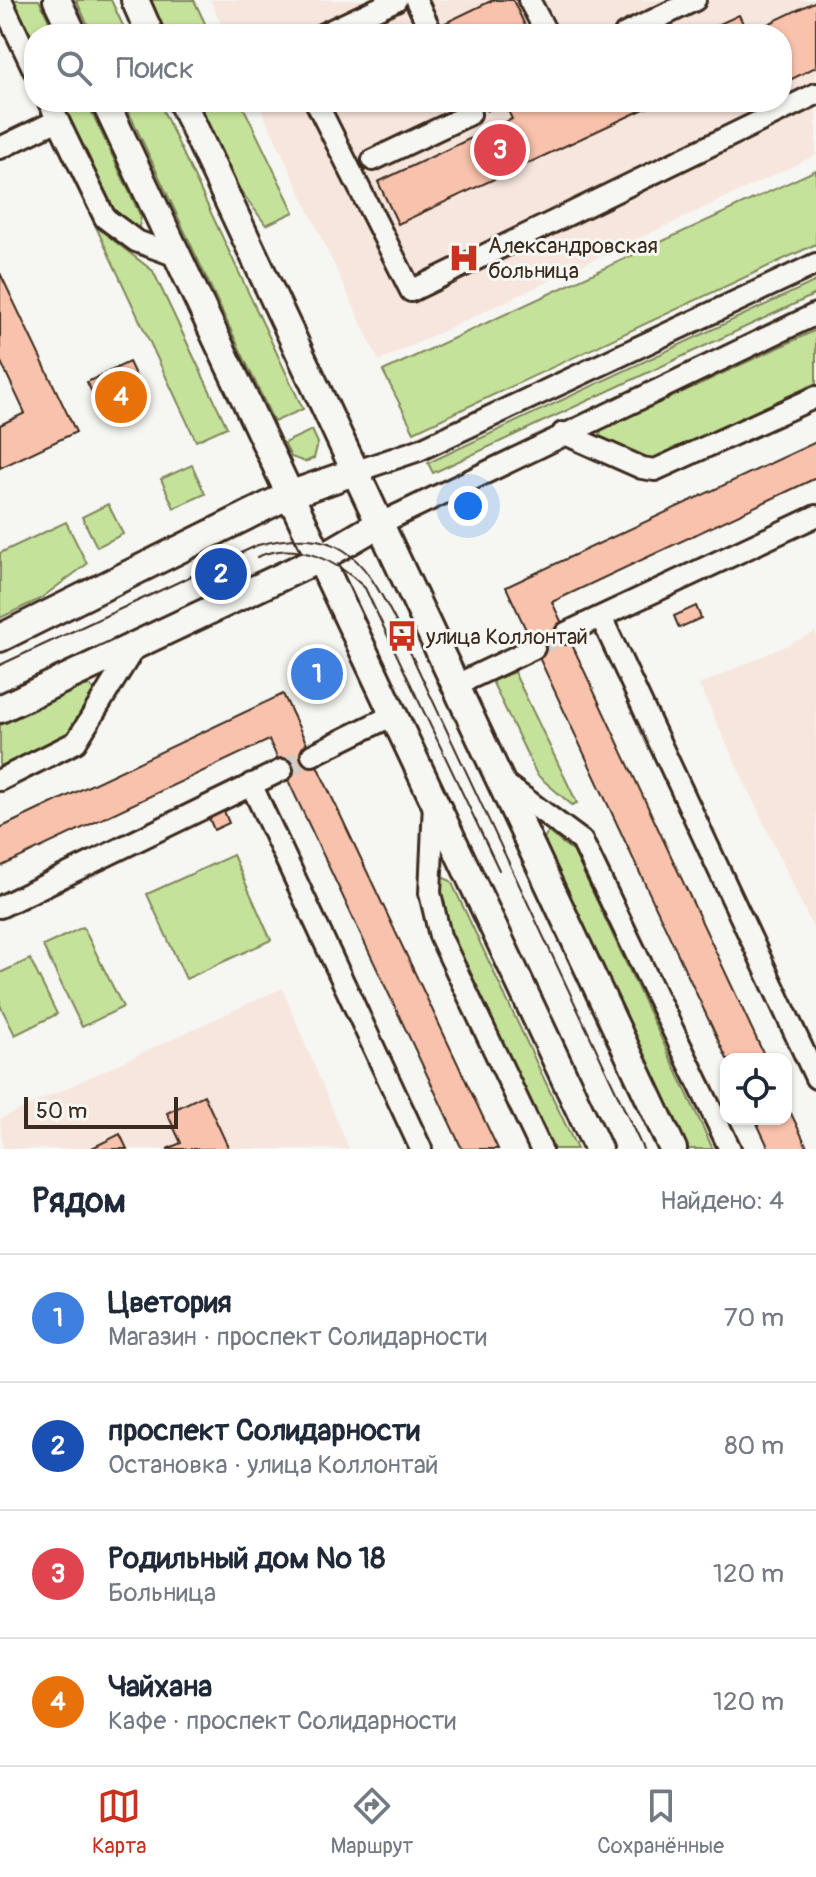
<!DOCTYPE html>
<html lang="ru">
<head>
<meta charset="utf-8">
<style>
  :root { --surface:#fff; --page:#f6f6f7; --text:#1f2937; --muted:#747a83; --line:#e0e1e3; --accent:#c8321e }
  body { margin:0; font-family:Pangolin,sans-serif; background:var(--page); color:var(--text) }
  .controls { position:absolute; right:24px; bottom:24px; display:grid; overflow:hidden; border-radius:16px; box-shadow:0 2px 6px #0004 }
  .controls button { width:72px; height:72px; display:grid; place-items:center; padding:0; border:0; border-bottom:2px solid var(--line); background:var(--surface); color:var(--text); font:40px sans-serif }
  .scale { position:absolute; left:24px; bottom:20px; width:154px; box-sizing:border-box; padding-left:8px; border:4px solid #3b2a1e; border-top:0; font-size:22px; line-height:28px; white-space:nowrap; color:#3b2a1e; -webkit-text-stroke:6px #f6f6f2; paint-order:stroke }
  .you { position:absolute; left:468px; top:506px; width:28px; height:28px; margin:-20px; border:6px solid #fff; border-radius:50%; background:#1a73e8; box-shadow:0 0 0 12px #1a73e833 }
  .badge { display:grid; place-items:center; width:52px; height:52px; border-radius:50%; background:var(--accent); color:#fff; font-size:26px; font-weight:700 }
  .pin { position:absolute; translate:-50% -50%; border:4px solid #fff; box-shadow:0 2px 8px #0006 }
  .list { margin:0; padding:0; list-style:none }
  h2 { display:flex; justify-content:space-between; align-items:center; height:104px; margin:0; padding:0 32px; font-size:34px }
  h2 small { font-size:26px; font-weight:400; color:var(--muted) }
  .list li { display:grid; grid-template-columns:52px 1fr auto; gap:24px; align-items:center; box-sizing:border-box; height:128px; padding:0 32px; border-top:2px solid var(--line) }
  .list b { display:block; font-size:30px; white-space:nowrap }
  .list p { margin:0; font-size:26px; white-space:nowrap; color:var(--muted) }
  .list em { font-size:26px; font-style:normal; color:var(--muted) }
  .icon { flex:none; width:44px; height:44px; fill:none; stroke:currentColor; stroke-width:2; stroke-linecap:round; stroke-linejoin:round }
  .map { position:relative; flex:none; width:816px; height:1149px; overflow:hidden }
  .search { position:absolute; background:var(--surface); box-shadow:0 2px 6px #0004; left:24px; right:24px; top:24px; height:88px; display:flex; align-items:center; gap:20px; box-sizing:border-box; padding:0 28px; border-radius:32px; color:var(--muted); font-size:30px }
  .sheet { height:616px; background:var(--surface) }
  nav { display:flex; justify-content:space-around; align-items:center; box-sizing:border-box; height:112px; border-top:2px solid var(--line); background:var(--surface); font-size:22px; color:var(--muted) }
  nav a { display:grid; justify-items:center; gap:4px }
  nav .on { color:var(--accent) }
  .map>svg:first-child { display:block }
  .built { fill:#f7e6dd }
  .green { fill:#c5e29a; stroke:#80865c; stroke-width:2 }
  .building { fill:#f9c2ac; stroke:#3b2a1e; stroke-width:2 }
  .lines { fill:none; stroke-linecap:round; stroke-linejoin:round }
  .minor-tunnel { stroke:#d1cdc8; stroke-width:20; stroke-dasharray:20 10; stroke-linecap:butt }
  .minor-casing { stroke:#3b2a1e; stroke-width:26 }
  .major-casing { stroke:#3b2a1e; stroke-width:32 }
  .minor { stroke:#f6f6f2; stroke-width:20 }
  .major { stroke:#f6f6f2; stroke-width:26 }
  .tram { stroke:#3b2a1e; stroke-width:2 }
  .labels { text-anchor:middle; stroke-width:6; stroke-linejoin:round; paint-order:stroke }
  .poi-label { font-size:22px; fill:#3b2a1e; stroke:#f6f6f2; text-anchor:start }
</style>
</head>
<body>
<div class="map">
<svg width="816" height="1149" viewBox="0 0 816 1149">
  <rect width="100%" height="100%" fill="#f6f6f2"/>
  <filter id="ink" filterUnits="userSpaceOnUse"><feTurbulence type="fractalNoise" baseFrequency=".0125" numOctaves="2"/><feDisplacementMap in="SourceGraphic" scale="16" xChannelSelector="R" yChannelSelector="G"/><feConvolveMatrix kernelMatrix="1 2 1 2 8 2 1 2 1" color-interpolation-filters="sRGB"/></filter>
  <g filter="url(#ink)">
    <path class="built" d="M210,0H816V155L379,361L258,102H782V34H226Z
      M816,632V929L814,930L699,685Z
      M282,988L349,1149H3L0,1119Z"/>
    <path class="green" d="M13,0H39L55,34H34V44Z
      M76,0H111L127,34H92Z
      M149,0H194L210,34H165Z
      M61,102H87L141,217L139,227L134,228C96,203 80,142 61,102Z
      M124,102H159L303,409L274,422Z
      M210,102H241L294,212L266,225L238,187L200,107Z
      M816,170V244L414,432L383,371Z
      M83,199L98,225L113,240L153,271L227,427L196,441Z
      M816,281V294L433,473L428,463Z
      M816,330V383L649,461L599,439L601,430Z
      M312,430L318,443L314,458L305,462L291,457L284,443Z
      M192,465L205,494L174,508L161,479Z
      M108,504L123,534L97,547L82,517Z
      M66,522L87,564L40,599L0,618V553Z
      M514,672L577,803L572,805L537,775L492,681Z
      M83,686H91L95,696L70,733L0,768V725Z
      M548,832L574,852L713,1149H688L543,840Z
      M233,855L271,940L186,979L147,894Z
      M444,878L451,881L577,1149H551L449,933L439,897L441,880Z
      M83,927L123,1007L82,1027L43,946Z
      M30,959L57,1014L15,1035L0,1005V973Z"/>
    <path class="building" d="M493,0H513L529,34H450L445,23Z
      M816,1V67L782,84V34H747Z
      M739,15L748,34H698Z
      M482,102H541L543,105L659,102L398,224L378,182L512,119L504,102L487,111Z
      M0,273L76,432L0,468V425L25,413L0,360Z
      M129,362L143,391L101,411L87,382Z
      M816,442V478L552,602L766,1059H727L506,587Z
      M696,606L701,618L679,628L674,616Z
      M320,663L328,677L313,685L305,670Z
      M283,694L312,755L498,1149H462L269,740L0,867V828Z
      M224,811L229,823L214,830L209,818Z
      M204,1095L229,1149H167L181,1143L167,1113Z
      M786,1102L788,1107L808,1149H769L755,1119H786Z
      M120,1134L127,1149H90Z"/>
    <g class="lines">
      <path class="minor-tunnel" d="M534,648L566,633
        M282,770L312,755"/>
      <defs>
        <path id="minor" d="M1,0L34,70
          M416,0L432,34
          M529,0L547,34
          M323,34L396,0
          M625,34L695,0
          M49,102L105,218L136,241L177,256
          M316,102L411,291L816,94
          M0,148L58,120
          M373,160L470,114L464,102
          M563,433L642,468L655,470L816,397
          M354,472L419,450L816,264
          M379,524L816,314
          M601,617L816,1078
          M566,633L816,516
          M454,686L534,648
          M312,755L393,715
          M0,780L76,742L136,645
          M500,780L582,841L730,1149
          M251,784L421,1149
          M434,802L430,893L440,936L541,1149
          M0,907L282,770"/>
        <path id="major" d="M57,0L73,34
          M135,0L150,34
          M105,102L598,1149
          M182,102L673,1149
          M0,638L289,495L354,472
          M0,709L319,559L379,524"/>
      </defs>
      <use href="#minor" class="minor-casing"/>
      <use href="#major" class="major-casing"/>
      <use href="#minor" class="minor"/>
      <use href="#major" class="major"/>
      <path class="tram" d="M257,557C295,539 338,561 365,588L499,870
        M0,665L258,545C338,525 361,554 395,620L643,1149"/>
    </g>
  </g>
  <defs>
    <symbol id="hospital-bare" viewBox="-9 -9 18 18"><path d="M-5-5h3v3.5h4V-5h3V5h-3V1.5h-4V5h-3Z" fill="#c8321e" stroke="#f6f6f2" stroke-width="2.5" paint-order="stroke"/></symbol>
    <symbol id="bus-bare" viewBox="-9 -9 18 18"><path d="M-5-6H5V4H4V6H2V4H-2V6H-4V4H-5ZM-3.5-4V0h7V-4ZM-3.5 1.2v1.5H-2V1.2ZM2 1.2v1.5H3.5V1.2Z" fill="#c8321e" stroke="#f6f6f2" stroke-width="2.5" paint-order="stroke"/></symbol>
  </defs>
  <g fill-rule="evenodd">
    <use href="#hospital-bare" x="442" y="236" width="44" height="44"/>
    <use href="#bus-bare" x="380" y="614" width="44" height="44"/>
  </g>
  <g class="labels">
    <g class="poi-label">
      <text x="488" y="253">Александровская<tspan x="488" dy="25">больница</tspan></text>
      <text x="426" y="644">улица Коллонтай</text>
    </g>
  </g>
</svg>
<div class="controls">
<button><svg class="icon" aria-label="locate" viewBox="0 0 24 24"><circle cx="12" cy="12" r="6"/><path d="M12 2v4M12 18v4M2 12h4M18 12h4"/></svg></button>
</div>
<div class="scale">50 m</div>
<div class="you"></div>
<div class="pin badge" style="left:317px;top:674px;background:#3f7fe0">1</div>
<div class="pin badge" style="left:221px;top:574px;background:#1a4fb4">2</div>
<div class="pin badge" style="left:500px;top:150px;background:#e0444e">3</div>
<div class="pin badge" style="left:121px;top:397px;background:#e8710a">4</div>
<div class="search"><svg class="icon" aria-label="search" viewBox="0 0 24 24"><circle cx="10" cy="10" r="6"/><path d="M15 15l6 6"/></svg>Поиск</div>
</div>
<section class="sheet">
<h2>Рядом<small>Найдено: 4</small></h2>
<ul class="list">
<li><span class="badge" style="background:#3f7fe0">1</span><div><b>Цветория</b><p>Магазин · проспект Солидарности</p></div><em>70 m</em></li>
<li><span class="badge" style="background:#1a4fb4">2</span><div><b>проспект Солидарности</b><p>Остановка · улица Коллонтай</p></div><em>80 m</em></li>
<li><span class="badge" style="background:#e0444e">3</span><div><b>Родильный дом № 18</b><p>Больница</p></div><em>120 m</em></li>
<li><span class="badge" style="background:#e8710a">4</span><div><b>Чайхана</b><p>Кафе · проспект Солидарности</p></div><em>120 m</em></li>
</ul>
</section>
<nav>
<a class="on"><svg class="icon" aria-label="map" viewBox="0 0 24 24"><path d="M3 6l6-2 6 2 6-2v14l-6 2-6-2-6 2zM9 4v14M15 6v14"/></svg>Карта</a>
<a><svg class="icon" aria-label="directions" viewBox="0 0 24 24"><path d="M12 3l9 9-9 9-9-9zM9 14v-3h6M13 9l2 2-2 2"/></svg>Маршрут</a>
<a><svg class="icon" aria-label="saved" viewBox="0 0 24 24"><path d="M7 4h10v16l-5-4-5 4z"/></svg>Сохранённые</a>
</nav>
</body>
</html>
